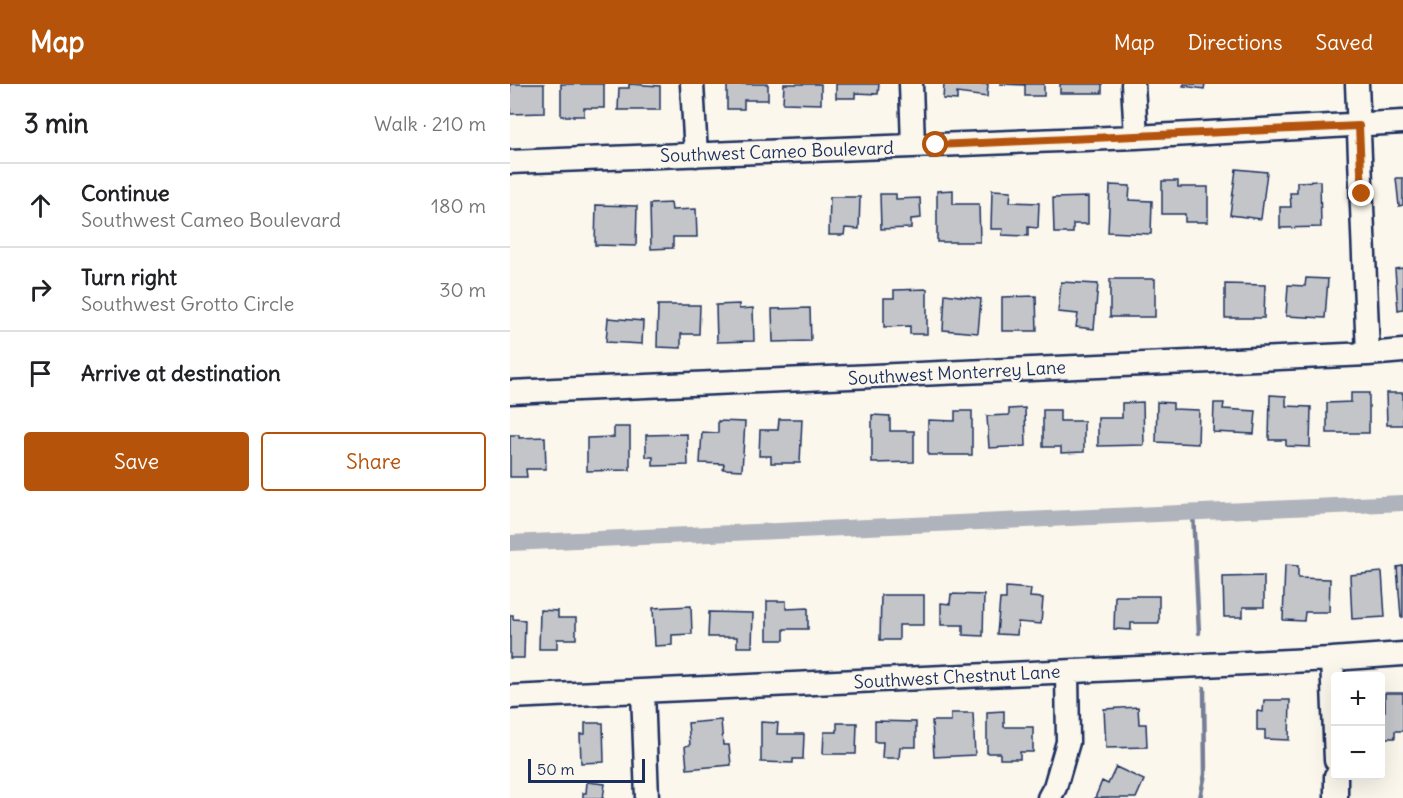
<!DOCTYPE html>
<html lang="en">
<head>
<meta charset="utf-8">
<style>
  :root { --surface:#fff; --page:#f2f2f2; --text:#202124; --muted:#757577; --line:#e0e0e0; --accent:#b45309 }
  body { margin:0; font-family:Delius,sans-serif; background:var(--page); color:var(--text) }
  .controls { position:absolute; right:18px; bottom:18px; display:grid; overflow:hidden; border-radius:6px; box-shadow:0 6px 24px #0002 }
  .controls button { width:54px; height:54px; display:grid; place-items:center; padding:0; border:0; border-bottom:2px solid var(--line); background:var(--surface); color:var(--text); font:30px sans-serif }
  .scale { position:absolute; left:18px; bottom:15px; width:117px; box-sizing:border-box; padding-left:6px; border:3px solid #1b2f5e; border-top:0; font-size:16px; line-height:21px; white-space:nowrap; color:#1b2f5e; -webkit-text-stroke:4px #fbf7ec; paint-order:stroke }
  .stop { position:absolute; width:18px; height:18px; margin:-14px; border:4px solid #b45309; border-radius:50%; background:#fff }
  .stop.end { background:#b45309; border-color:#fff; box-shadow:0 2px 6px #0008 }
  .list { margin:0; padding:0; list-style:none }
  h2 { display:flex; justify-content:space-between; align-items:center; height:78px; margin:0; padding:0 24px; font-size:26px }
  h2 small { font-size:20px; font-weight:400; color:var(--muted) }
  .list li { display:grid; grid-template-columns:39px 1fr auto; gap:18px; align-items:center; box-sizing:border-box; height:84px; padding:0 24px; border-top:2px solid var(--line) }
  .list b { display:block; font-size:22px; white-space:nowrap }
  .list p { margin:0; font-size:20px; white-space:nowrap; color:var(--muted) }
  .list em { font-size:20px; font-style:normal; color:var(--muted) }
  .actions { display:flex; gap:12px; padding:18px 24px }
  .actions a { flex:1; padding:14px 0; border:2px solid var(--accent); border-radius:6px; text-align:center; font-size:21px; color:var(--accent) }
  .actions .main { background:var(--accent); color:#fff }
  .icon { flex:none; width:33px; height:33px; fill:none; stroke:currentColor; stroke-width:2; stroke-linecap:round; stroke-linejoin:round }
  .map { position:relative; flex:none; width:893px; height:714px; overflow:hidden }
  header { display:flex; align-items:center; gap:36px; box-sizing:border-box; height:84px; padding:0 30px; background:var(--accent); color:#fff }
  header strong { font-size:28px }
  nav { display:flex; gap:33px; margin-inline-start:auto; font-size:21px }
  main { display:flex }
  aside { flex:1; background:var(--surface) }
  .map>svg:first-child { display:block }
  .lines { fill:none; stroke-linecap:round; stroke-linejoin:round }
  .stream { stroke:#747e96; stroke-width:4.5 }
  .canal { stroke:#afb3bb; stroke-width:16 }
  .building { fill:#c3c5c9; stroke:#1b2f5e; stroke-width:1.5 }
  .minor-casing { stroke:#1b2f5e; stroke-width:27 }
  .minor { stroke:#fbf7ec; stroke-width:22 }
  .route { stroke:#b45309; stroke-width:8 }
  .labels { text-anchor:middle; stroke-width:4.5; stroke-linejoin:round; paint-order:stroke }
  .street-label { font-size:18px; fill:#1b2f5e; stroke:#fbf7ec }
</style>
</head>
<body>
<header>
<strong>Map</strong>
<nav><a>Map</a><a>Directions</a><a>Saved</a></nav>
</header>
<main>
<aside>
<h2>3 min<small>Walk · 210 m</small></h2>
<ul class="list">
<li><svg class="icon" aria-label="ahead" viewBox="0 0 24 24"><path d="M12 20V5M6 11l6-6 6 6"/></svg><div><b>Continue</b><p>Southwest Cameo Boulevard</p></div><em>180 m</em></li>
<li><svg class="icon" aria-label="right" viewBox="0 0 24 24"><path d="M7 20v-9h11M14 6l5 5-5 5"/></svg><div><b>Turn right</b><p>Southwest Grotto Circle</p></div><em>30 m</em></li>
<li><svg class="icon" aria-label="arrive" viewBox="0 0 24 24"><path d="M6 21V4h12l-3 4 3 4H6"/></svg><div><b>Arrive at destination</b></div></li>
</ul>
<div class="actions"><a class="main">Save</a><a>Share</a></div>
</aside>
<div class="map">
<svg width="893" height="714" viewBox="0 0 893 714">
  <rect width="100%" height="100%" fill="#fbf7ec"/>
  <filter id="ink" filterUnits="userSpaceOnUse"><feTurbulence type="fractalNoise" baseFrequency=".0167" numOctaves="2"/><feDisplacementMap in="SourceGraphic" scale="12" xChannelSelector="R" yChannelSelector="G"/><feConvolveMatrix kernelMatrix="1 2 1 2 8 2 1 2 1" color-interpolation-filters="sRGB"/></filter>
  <g filter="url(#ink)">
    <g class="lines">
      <path class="stream" d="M683,428L689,549
        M690,714L695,690L694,604"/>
      <path class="canal" d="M0,459L893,419"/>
    </g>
    <path class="building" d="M0,0H34V29L0,30Z
      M51,0H94V24H74V32H51Z
      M119,0L150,2V26H108L109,4H119Z
      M217,0H258V16H234V25H217Z
      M274,0H311V20L273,19Z
      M326,0H369L368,10L345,9V14H326Z
      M434,0H478L477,13L447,9V16L433,15Z
      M490,0H534V12H515V1Z
      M550,0H592V9H550Z
      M674,0H695L694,5L673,2Z
      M726,85L757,88L751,135L720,131Z
      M886,94H893V121L889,122Z
      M652,97H668V103H698V138H675V130H652Z
      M810,97L811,143L770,144V123H781L780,109H787V98Z
      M600,101L620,102L619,116L642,117L641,150L598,148Z
      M443,106V120H469L470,158H427V107Z
      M482,106L501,107L500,118L529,119L528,144L518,143V152L492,151L493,145H481Z
      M370,110H386V115L410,114L411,134L401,135V144L371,145Z
      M320,113H350L349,145L335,144L334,151H319Z
      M578,113V140H563V149H544L543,114Z
      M161,119L162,126L186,125L187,153H163V164L141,165L140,120Z
      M86,121L127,122L126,162L85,161Z
      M893,184V225L888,226L885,185Z
      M796,194L818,195L815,234L776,232L778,201L795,202Z
      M600,195H645V233H600Z
      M551,198L588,200L584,245L566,243L568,230L548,228Z
      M715,200L755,201L754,234H715Z
      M417,205V250H400V242L374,243V214H384V206Z
      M435,210L471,215L468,249L433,246Z
      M526,212L527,247H492V213Z
      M229,220V225L243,224L244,257L207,258L206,221Z
      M148,221H190L189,250H171V264L147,263Z
      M300,224L301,257L263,258L262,225Z
      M98,234L133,237L132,260L96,258Z
      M841,309H859V349H817V319L841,318Z
      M876,309H893V341H877Z
      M760,311L776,312V322L801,323L800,363L776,362V356H759Z
      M633,318L634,361L588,362V334H612V319Z
      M647,318L663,319V325L689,326L688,360L646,358Z
      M704,319H714L713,325L746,327L744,350L703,348Z
      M515,324L516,362L479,364L477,332L499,331V325Z
      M533,326H550V337H574V368L551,369V363H533Z
      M445,327H462V371H418V336L445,337Z
      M362,331L380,332V347H404V378L362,379Z
      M269,335H292L290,379H261V372H249L250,346H268Z
      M208,337L235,338L232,386L213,385L214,380L190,379L192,348L208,349Z
      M104,343H120V386L77,387V354L104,353Z
      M177,350L178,381L143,382V373H136V351Z
      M0,351H9V354L35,353L36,385H16L17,393H0Z
      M775,481L788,482V494L820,495L819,528H795L794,537L773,536Z
      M893,482V533H891L887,483Z
      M872,488L875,533L842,535L840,491Z
      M754,492V523H733V533H714L713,493Z
      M496,503L521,505L520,513L533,514L531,540L508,538L507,551L487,550L490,515H496Z
      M441,510L474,511L473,552L453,551V541H431V519L440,520Z
      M371,511H414V541H389V556H370Z
      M605,512H649V539H621V546L604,545Z
      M257,517H276V525L298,524V545H274V556H257Z
      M181,522L182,550L162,551V561L145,562L143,524Z
      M30,526L48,527V534H66V555H47V565H29Z
      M199,528L243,529L242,563H227V553H198Z
      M0,531H3V535L15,536L14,574H0Z
      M875,609H893V647H885V654H873V648H870V627H875Z
      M754,616H780L779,656L755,655V646H747V627L753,628Z
      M628,623L629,640H636L637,663L596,664L594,625Z
      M494,627V643H523V668H510V675H490V669H477V628Z
      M441,629H463L465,671L424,673L422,637H441Z
      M211,636L213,661H219L221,681L177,685L175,662L180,661L178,639Z
      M365,637L406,638V663H390L389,674H372L373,658H365Z
      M251,638L268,639L267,650H294L293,675H283V679L251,678Z
      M75,639H93L94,678L71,679L70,650H75Z
      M327,639H347L346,670H313L314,648H327Z
      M606,683L634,696L626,714H585L592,697L598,700Z
      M77,698L95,700L93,714H73V709H76Z"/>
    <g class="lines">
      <defs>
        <path id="minor" d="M182,0L186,71
          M401,0L403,62
          M623,0L626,53
          M847,0L858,270
          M0,78L626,53L893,38
          M0,308L858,270L893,267
          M822,575L826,676
          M133,607L137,714
          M0,613L822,575L893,570
          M826,692V714
          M539,714L545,703L558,658L557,588"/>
      </defs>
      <use href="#minor" class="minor-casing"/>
      <use href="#minor" class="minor"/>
    </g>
  </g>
  <g class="lines" filter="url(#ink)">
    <path class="route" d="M426,61L849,42L852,110"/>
  </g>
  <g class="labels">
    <g class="street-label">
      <text transform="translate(267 68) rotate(-2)" y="6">Southwest Cameo Boulevard</text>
      <text transform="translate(447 289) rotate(-3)" y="6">Southwest Monterrey Lane</text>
      <text transform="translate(447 593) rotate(-3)" y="6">Southwest Chestnut Lane</text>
    </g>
  </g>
</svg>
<div class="controls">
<button>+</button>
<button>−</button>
</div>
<div class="scale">50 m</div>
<div class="stop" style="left:426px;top:61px"></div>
<div class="stop end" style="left:852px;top:110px"></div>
</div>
</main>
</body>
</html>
